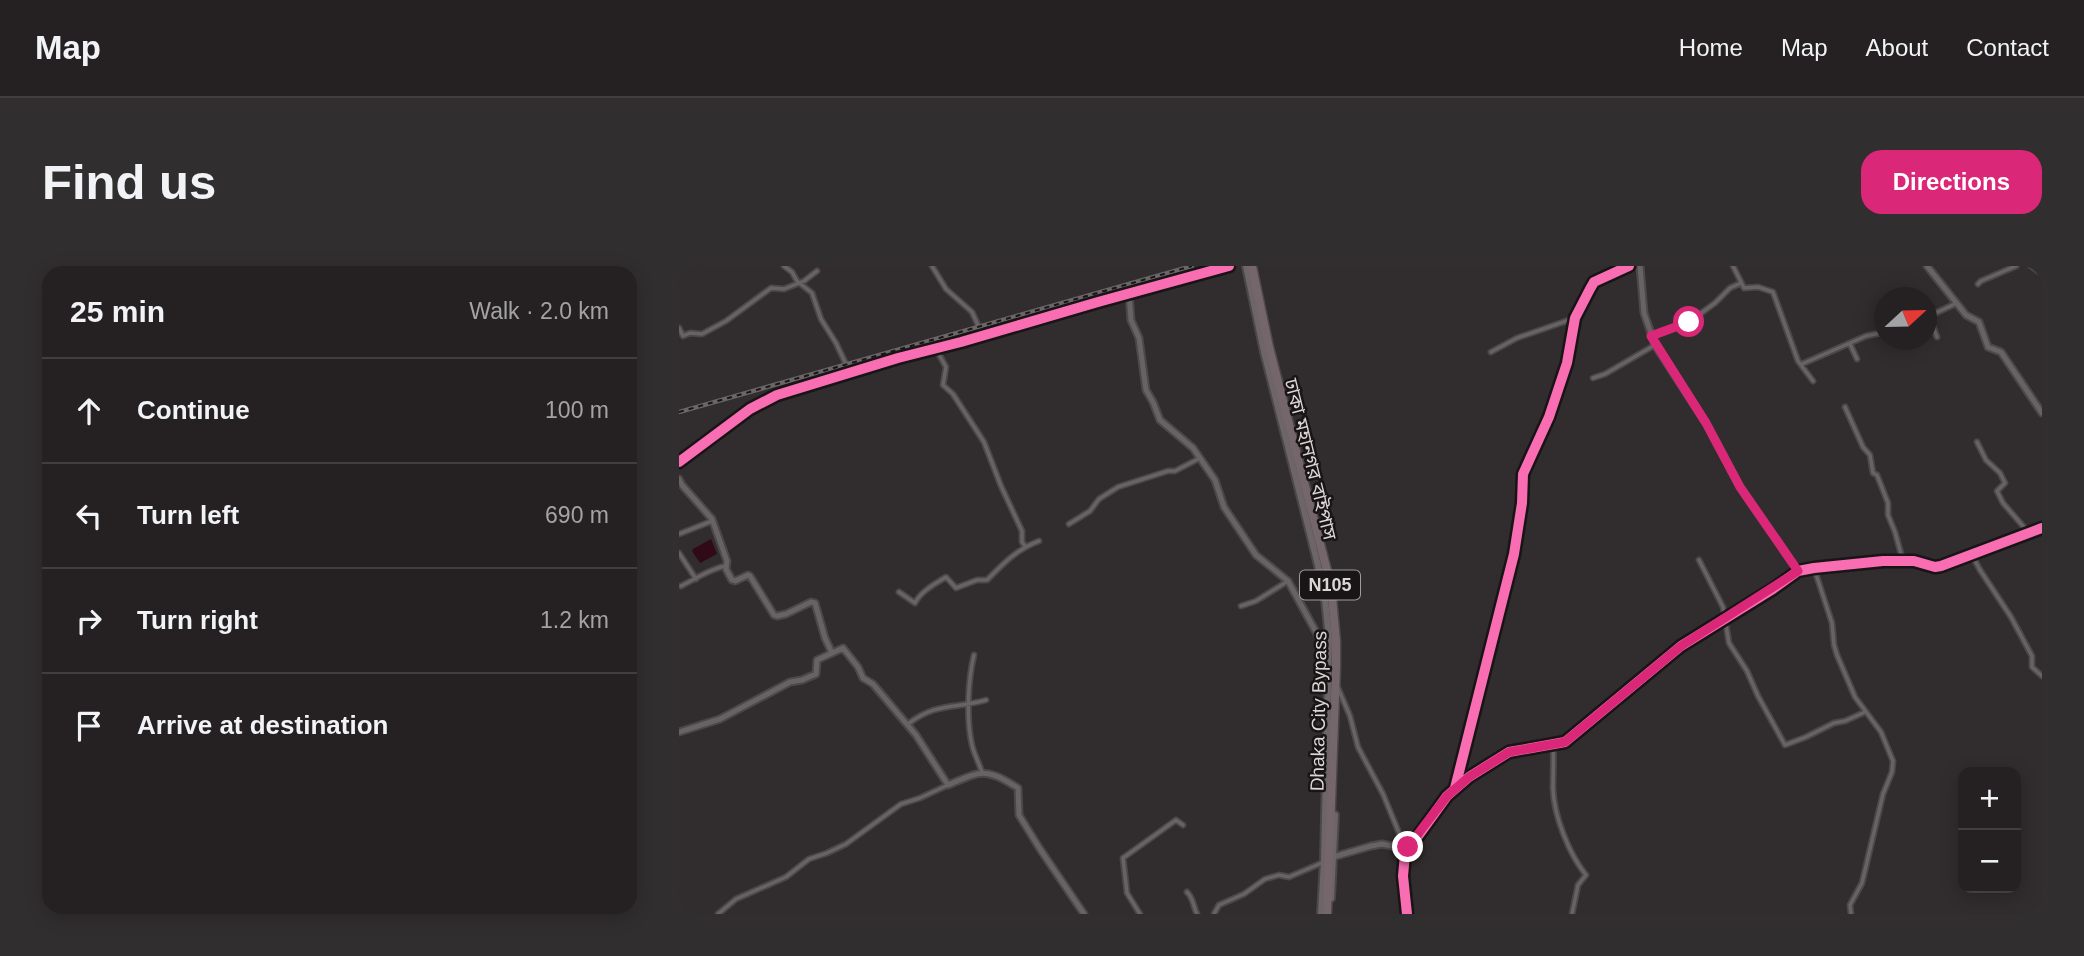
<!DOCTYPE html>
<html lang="en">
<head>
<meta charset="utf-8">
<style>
  :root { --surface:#252122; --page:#312e2f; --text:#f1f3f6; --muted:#a3a3a5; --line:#423e40; --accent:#db2777 }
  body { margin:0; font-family:Arial,"Noto Sans Bengali",sans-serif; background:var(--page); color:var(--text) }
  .controls { position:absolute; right:21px; bottom:21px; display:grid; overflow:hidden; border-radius:14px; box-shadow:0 4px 18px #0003 }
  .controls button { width:63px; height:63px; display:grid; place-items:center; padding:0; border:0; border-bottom:2px solid var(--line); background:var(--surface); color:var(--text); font:35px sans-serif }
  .compass { position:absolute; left:1195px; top:21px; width:63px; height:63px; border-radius:50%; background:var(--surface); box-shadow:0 4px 18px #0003; rotate:68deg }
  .stop { position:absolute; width:21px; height:21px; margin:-16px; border:5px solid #db2777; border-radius:50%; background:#fff }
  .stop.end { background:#db2777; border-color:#fff; box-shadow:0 2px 7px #0008 }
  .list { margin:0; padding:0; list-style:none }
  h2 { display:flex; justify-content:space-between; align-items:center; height:91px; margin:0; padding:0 28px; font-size:30px }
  h2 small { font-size:23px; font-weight:400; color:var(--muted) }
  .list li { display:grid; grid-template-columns:46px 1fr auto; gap:21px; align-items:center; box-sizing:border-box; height:105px; padding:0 28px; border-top:2px solid var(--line) }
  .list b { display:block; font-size:26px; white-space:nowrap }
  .list em { font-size:23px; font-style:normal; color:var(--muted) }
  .icon { flex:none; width:38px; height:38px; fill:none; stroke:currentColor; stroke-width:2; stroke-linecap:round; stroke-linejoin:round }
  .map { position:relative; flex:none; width:1363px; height:648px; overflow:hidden; border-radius:21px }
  header { display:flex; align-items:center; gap:42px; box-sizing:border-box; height:98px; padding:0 35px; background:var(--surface); border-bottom:2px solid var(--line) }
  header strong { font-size:33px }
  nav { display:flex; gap:38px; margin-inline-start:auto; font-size:24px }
  .intro { display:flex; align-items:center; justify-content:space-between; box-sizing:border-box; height:168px; padding:0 42px }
  h1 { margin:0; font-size:49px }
  .button { padding:18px 32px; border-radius:21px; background:var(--accent); color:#fff; font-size:24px; font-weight:700 }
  main { display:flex; gap:42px; padding:0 42px }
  aside { flex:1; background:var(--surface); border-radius:21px; box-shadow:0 4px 18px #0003 }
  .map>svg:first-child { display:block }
  .water { fill:#300a17 }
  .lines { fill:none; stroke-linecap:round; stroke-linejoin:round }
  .minor-casing { stroke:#4c4748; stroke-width:7 }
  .tertiary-casing { stroke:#4c4748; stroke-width:9 }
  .secondary-casing { stroke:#4c4748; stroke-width:10 }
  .trunk-casing { stroke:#4c4748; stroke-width:11 }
  .minor { stroke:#676263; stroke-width:3.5 }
  .tertiary { stroke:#676263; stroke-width:5 }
  .secondary { stroke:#6d6568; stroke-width:6 }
  .trunk { stroke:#74666a; stroke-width:8 }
  .rail-casing { stroke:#6a6667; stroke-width:4.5 }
  .rail { stroke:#191415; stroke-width:2; stroke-dasharray:5; stroke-linecap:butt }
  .cycleway-casing { stroke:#191415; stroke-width:15 }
  .cycleway { stroke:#f96db3; stroke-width:10 }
  .route { stroke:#db2777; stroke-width:9 }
  .labels { text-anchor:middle; stroke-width:5; stroke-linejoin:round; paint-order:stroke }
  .shield { fill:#191415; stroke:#a29b9c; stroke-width:2 }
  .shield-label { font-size:18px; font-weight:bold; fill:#dcd5d6 }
  .street-label { font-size:19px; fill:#dcd5d6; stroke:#191415 }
</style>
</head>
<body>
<header>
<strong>Map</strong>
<nav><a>Home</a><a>Map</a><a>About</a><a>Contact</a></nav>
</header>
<div class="intro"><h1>Find us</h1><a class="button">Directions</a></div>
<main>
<aside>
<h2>25 min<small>Walk · 2.0 km</small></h2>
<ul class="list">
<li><svg class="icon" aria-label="ahead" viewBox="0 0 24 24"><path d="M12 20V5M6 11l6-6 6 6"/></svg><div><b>Continue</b></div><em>100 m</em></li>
<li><svg class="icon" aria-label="left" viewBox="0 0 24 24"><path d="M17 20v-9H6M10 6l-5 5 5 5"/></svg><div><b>Turn left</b></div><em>690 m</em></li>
<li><svg class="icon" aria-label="right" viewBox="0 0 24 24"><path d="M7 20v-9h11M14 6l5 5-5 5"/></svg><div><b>Turn right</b></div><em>1.2 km</em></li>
<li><svg class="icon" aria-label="arrive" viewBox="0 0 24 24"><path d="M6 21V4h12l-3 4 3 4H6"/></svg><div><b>Arrive at destination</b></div></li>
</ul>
</aside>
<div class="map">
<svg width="1363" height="648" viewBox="0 0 1363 648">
  <rect width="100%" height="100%" fill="#312c2d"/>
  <path class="water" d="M32,273L38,288L21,297L13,285L14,283Z"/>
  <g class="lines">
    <defs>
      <path id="minor" d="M105,0L113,6L118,15L133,27L142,53L157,77L166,96
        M253,0L267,23L293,46L304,70
        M1054,0L1065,22L1079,21L1094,26L1119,95L1134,115
        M1352,0L1363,8
        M1299,18L1302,15L1337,0
        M1250,50L1258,71
        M1248,51L1278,37
        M0,62L4,70L11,67L23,68L47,55L92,22L105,23L125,15L138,5
        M972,70L1010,56L1036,37L1051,22L1062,17
        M1171,78L1178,93
        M257,83L267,101L264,119L274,128L305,176L322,220L343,265V276L346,280
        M812,86L838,72L896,52
        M1123,98L1187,70L1206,66
        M914,112L926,108L976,79
        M1166,141L1184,181L1191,189L1194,207L1198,209L1209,237V249L1216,266L1224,295
        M1298,176L1307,194L1321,207L1326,217L1318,225L1324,237L1350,267
        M390,258L411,245L420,233L439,221L489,205H496L521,192
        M0,268L33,255
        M0,287L17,313
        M1293,289L1301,304L1332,351L1353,390V401L1363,410
        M1020,294L1044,341L1050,377L1068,405L1079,430L1106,479L1127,471L1155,457L1166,455L1186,446
        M1135,302L1153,357L1155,379L1158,389L1176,431L1202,466L1214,495L1213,506L1204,528L1183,617L1171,639L1172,648
        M2,320C14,314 35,301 47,300
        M220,326L236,337C242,325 256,318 267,311L277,322L298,314H308C324,298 338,283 360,275
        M562,340L577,335L609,315
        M295,389C289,414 287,453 293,479C295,488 300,497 303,506
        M659,422L671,450L679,481L704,528L725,579
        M229,458C257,436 276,443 307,434
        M874,479C875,494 874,508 874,523C875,550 890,588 907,609L899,619L893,648
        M508,626C515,633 514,640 518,648
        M39,648L57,633L107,611L130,593L148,587L167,578L222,538L241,532L269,519
        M461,648L448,627L444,592L497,554L504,559
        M535,648L540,639L565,628L586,613L600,609L610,611L645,596
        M728,648C726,626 719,602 729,581"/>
      <path id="tertiary" d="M961,0L965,47L976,79L1027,157L1061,221L1119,305
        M1248,0L1287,49L1300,56L1309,81L1322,86L1363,147
        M450,27L452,54L460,72L467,124L474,136L481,154L514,182L536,214L545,241L577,289L609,315L637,366L649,394
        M0,196L71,143L98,129L219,92L282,76L419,36L550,0
        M0,213L3,219L33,253L48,295L47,303L53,314L56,315L69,309L71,310L95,349L98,350L107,348L132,336L136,337L146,372L153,387
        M0,466L41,453L111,416L123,414L137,408L138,394L164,382L179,401L184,412L194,418L237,469L269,519C304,504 307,502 339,522L340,549L361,583L405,648
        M776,522L835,288L843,237L844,208L870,151L888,97L896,52L911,23L915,16L950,0
        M654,591L692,580L703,578L718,581L727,579L729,581L768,530L790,511L830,486L886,476L1002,380L1094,323L1119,305L1135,302L1204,295H1235L1256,301L1262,300L1363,262"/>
      <path id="secondary" d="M567,0L585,86L645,323L650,373L645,596L642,648
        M652,632L656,549"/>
      <path id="trunk" d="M573,0L590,81L652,320L657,375V402L648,648"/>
    </defs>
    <use href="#minor" class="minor-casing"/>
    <use href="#tertiary" class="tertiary-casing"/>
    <use href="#secondary" class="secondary-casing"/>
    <use href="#trunk" class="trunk-casing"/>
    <use href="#minor" class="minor"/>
    <use href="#tertiary" class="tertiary"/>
    <use href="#secondary" class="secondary"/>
    <use href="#trunk" class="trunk"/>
    <defs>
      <path id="rail" d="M0,146L513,0"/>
    </defs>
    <use href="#rail" class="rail-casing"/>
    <use href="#rail" class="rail"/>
    <defs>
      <path id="cycleway" d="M0,196L71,143L98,129L219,92L282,76L419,36L550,0
        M776,522L835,288L843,237L844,208L870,151L888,97L896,52L911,23L915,16L950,0
        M728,648L724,610L726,588L768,530L790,511L830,486L886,476L1002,380L1094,323L1119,305L1135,302L1204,295H1235L1256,301L1262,300L1363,262"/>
    </defs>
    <use href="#cycleway" class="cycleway-casing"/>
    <use href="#cycleway" class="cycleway"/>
  </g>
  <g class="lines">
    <path class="route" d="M729,581L768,530L790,511L830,486L886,476L1002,380L1119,305L1061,221L1027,157L972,70L1010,56"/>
  </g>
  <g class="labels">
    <rect class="shield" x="621" y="304.5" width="60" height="29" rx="5"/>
    <g class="shield-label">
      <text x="651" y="325">N105</text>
    </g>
    <g class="street-label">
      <text transform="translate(632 193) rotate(76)" y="7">ঢাকা মহানগর বাইপাস</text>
      <text transform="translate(639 445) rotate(-89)" y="7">Dhaka City Bypass</text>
    </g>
  </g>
</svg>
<div class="controls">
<button>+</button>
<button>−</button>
</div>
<svg class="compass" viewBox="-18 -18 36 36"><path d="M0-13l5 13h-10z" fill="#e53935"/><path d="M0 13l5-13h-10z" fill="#a3a3a5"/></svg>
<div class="stop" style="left:1010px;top:56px"></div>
<div class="stop end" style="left:729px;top:581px"></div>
</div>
</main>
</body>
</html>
